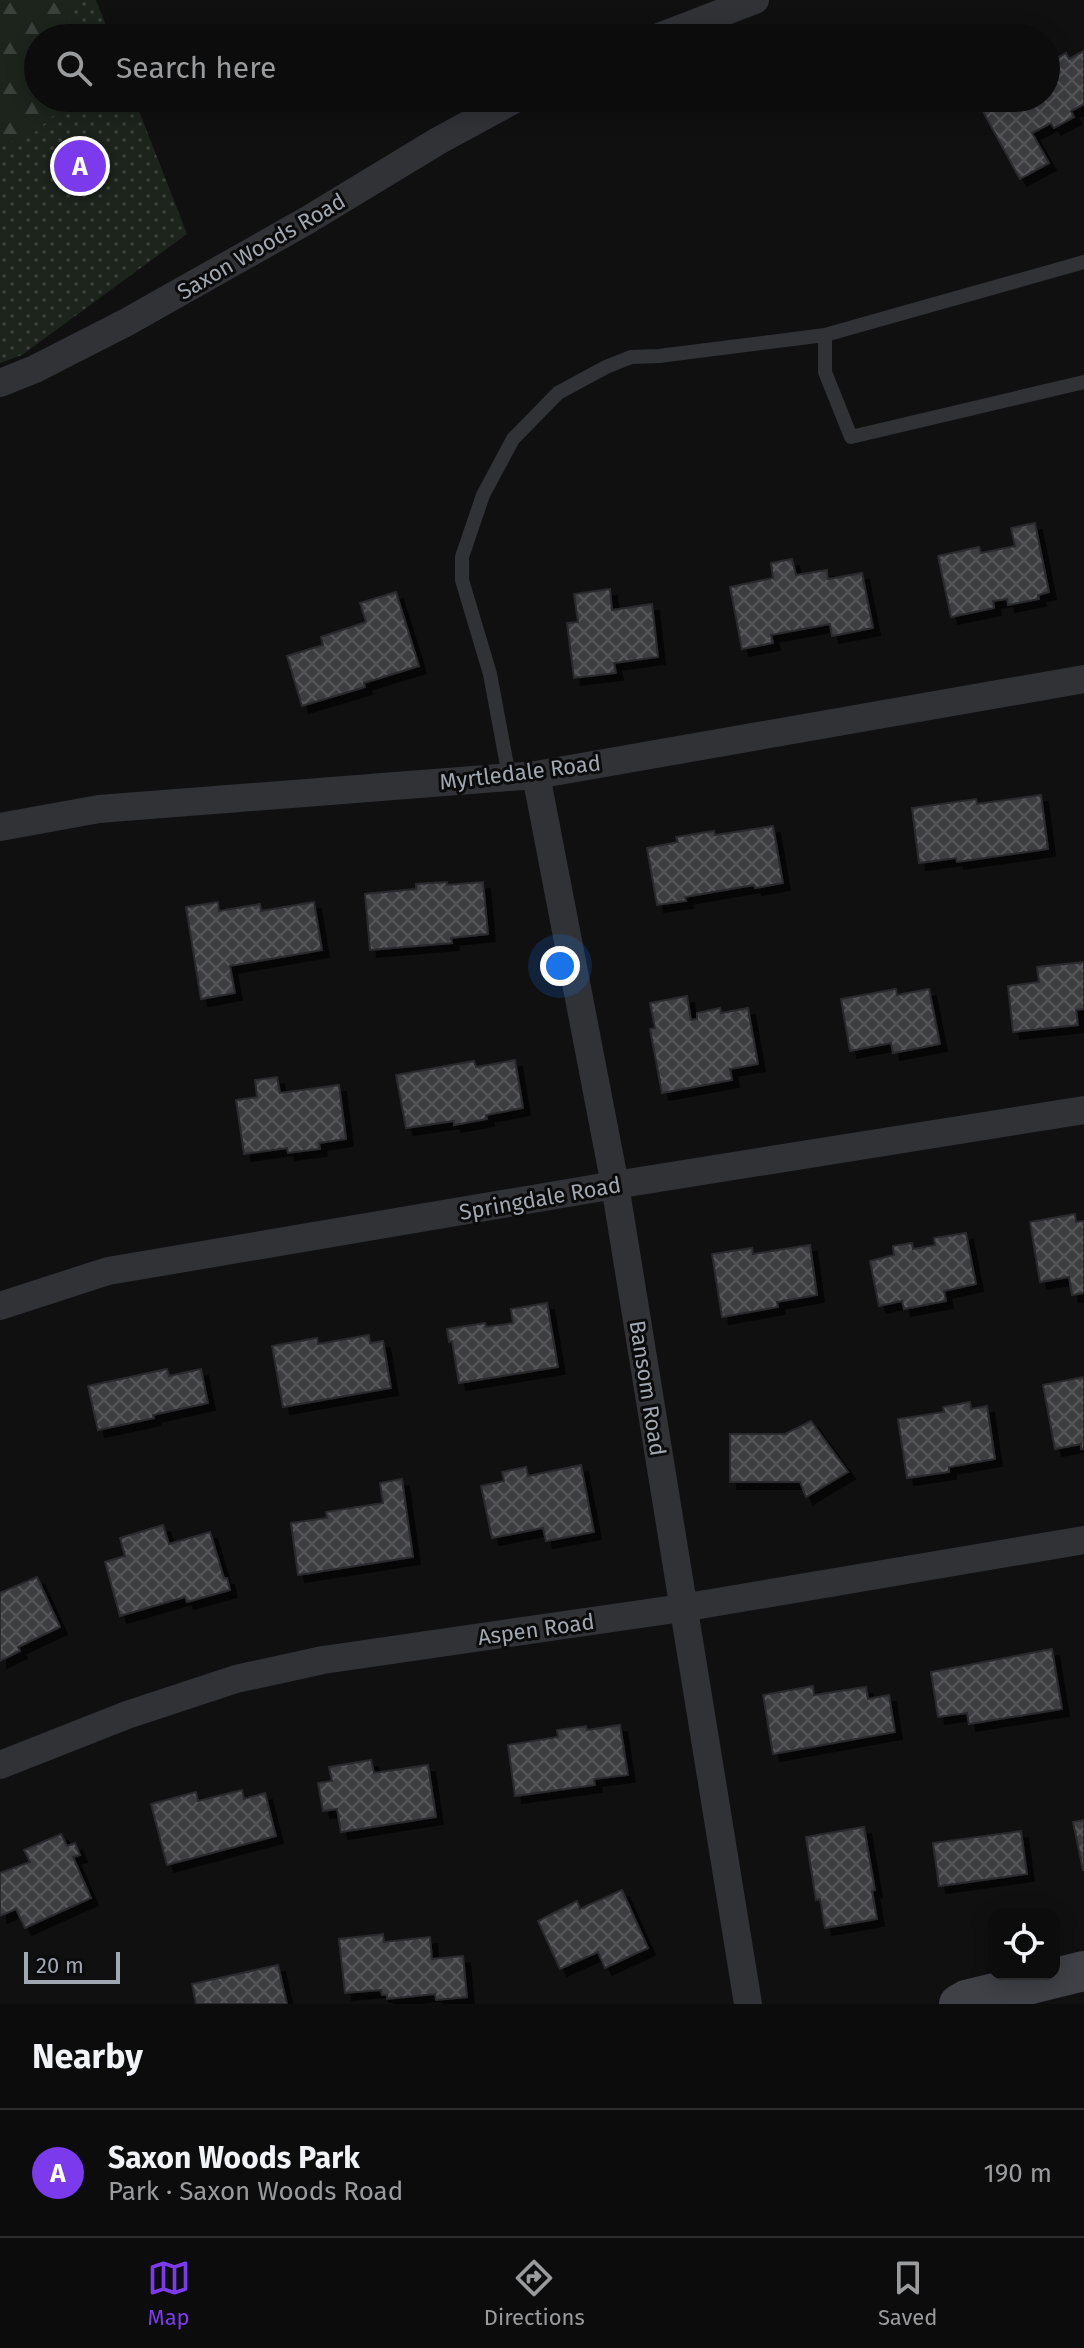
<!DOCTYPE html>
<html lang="en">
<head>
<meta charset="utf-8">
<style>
  :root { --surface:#0c0c0d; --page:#1a1a1b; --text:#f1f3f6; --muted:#9a9b9d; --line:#2c2c2e; --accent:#7c3aed }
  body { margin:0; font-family:"Fira Sans",sans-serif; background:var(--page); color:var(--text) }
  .controls { position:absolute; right:24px; bottom:24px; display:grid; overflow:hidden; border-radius:16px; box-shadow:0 4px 20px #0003 }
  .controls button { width:72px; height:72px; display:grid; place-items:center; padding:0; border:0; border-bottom:2px solid var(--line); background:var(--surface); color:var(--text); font:40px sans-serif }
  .scale { position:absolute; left:24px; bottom:20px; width:96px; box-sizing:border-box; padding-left:8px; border:4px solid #a1a8b2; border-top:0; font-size:22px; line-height:28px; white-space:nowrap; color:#a1a8b2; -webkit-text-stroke:6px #0b0b0c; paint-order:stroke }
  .you { position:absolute; left:560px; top:966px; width:28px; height:28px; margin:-20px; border:6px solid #fff; border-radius:50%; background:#1a73e8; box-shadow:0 0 0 12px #1a73e833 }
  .badge { display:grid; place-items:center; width:52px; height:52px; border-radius:50%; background:var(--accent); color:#fff; font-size:26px; font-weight:700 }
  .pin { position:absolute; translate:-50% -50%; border:4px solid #fff; box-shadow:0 2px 8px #0006 }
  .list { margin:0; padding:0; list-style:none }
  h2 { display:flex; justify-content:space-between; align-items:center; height:104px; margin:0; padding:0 32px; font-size:34px }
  h2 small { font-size:26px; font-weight:400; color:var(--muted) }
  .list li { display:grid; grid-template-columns:52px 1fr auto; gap:24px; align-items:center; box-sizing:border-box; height:128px; padding:0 32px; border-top:2px solid var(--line) }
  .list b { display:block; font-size:30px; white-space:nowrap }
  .list p { margin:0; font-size:26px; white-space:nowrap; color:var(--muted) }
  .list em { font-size:26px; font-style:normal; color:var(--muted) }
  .icon { flex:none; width:44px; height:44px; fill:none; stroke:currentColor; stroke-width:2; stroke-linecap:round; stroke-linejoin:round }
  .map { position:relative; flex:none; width:1084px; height:2004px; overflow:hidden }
  .search { position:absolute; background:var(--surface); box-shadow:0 4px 20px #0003; left:24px; right:24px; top:24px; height:88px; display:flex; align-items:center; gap:20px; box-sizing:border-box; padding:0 28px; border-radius:44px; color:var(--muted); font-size:30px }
  .sheet { height:232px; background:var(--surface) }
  nav { display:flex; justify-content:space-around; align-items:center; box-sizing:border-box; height:112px; border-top:2px solid var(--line); background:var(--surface); font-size:22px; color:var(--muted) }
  nav a { display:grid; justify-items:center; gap:4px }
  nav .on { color:var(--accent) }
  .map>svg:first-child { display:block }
  .grass { fill:url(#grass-dots) }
  .forest { fill:url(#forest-firs) }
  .building { fill:url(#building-cross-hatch); stroke:#2a2a2d; stroke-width:2; filter:url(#shadow) }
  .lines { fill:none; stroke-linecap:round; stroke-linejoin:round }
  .service { stroke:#313236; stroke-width:14 }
  .minor { stroke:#313236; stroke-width:28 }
  .secondary { stroke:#3f4146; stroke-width:40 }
  .labels { text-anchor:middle; stroke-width:6; stroke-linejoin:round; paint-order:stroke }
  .street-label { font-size:22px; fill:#a1a8b2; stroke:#0b0b0c }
</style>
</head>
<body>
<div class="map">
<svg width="1084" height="2004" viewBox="0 0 1084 2004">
  <defs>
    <pattern id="grass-dots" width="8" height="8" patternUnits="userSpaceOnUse" patternTransform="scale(2)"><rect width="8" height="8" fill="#1c241c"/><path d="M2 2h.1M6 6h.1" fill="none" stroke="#3a413b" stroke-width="1.8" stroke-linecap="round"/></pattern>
    <pattern id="forest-firs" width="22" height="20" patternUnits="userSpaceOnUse" patternTransform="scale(2)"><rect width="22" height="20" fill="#1c241c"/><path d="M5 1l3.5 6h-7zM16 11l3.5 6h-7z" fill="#3a413b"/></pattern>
    <pattern id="building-cross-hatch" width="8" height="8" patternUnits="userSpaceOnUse" patternTransform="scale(2)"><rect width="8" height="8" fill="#3c3e41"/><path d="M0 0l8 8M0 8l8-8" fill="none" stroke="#55575a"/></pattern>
    <filter id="shadow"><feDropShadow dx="7" dy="7" stdDeviation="0" flood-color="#0009"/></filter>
  </defs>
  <rect width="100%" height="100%" fill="#101011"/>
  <path class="grass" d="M0,0H96L111,38H38V98H134L187,234L22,355L0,363Z"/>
  <path class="forest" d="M0,0H77L69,18L77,38H38V98H73L26,140L0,143Z"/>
  <path class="building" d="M1084,51V104L1071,111L1074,117L1054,128L1051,123L1032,133L1049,163L1020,179L981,108L1000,98H1046V64L1066,53L1069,59Z
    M1035,523L1049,592L1038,595L1039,599L1008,605L1007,599L993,601L994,608L951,617L938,556L979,547L981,553L1015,546L1011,528Z
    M792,559L796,575L827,570L828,579L862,573L873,628L832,636L830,624L771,635L773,643L742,649L730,587L773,578L771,563Z
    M610,589L612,610L652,604L658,657L614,663L616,673L574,678L567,623L578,622L574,594Z
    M396,592L419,666L364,683L365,687L302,706L287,656L323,645L321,637L366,622L360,603Z
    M1041,795L1048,849L957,862L956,858L919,863L912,808L976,799L977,804Z
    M773,826L783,883L755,888L754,885L685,897L686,901L657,905L647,848L678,842L676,837L714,831L715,835Z
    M447,882V885L483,882L488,934L451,938L452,943L370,950L365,894L416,889V884Z
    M218,902L219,911L260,904L261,911L314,902L322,950L230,966L235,993L201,999L186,907Z
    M1084,962V1009L1076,1010L1078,1025L1013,1032L1008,986L1039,982L1037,967Z
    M896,989L897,995L929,989L940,1044L893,1053L891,1043L850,1051L841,999Z
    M687,996L691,1020L697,1019V1013L720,1008L721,1013L748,1008L758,1064L730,1069L732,1080L662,1093L650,1029L655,1028L650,1003Z
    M515,1060L523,1108L486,1115L487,1119L454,1125V1121L406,1128L396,1075L474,1061L476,1067Z
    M277,1077L280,1093L339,1085L346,1139L319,1143L320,1149L288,1153L287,1148L244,1154L236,1100L257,1097L255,1080Z
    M1075,1214L1076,1222L1084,1221V1293L1072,1295L1069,1277L1040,1282L1030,1222Z
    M966,1233L976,1284L944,1291L946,1301L904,1309L902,1301L879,1306L870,1261L894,1255L893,1246L912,1243L913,1249L935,1245L934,1238Z
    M810,1245L817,1295L777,1302L778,1307L722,1317L712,1254L752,1248L753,1254Z
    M547,1303L558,1367L459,1383L452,1341L449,1342L447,1329L485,1323L486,1327L513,1323L511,1309Z
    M369,1335L370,1343L383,1341L391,1388L283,1407L272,1346L317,1338L318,1344Z
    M167,1369L169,1376L201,1369L208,1403L153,1415L154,1418L98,1430L88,1386Z
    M1084,1377V1449H1081V1444L1055,1449L1043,1385Z
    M970,1402L971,1409L987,1406L995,1459L949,1467V1472L907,1478L898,1419L944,1412L943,1407Z
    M811,1421L848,1472L806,1497L800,1482H730V1434H785Z
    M581,1465L594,1532L546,1541L543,1528L492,1538L481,1486L504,1481L502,1472L526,1467L528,1476Z
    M402,1479L413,1557L298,1575L291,1523L327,1518L326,1512L383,1503L380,1483Z
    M163,1525L169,1544L210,1532L224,1578H227L230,1590L187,1602L185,1597L120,1616L105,1562L125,1556L120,1538Z
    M37,1577L60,1627L18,1647L20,1651L0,1661V1593Z
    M1052,1649L1062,1709L969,1724L967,1713L938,1717L931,1672Z
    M813,1686L814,1695L866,1687L868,1699L889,1695L895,1732L773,1754L763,1695Z
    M620,1725L628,1775L594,1779L595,1785L515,1796L508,1745L558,1737L557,1730L586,1726L587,1730Z
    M371,1760L374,1773L428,1765L436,1817L341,1832L337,1809L323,1811L318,1783L332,1781L329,1767Z
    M242,1790L244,1799L265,1793L276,1836L167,1865L151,1804L196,1792L198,1801Z
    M1084,1820V1870H1083L1073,1822Z
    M864,1827L875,1890L872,1891L877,1919L825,1928L820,1899L816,1900L806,1837Z
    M1021,1831L1027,1874L939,1886L933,1843Z
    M61,1834L67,1846L75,1843L80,1855L73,1857L91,1898L25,1928L16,1909L0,1916V1873L30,1862L24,1850Z
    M622,1890L648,1948L605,1968L598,1952L560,1969L538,1921L577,1901L580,1909Z
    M383,1934L384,1942L430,1937L432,1959L463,1956L467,1997L436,2000L435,1994L387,1999V1995H382L381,1990L345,1993L339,1939Z
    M278,1965L287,2004H196L192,1984Z"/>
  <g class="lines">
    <path class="service" d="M1084,262L825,335V372L851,437L1084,382
      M509,776L490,674L462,580V557L483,495L513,439L558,393L606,367L631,357L659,356L825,335"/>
    <path class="minor" d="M656,38L755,0
      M0,383L35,369L127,322L306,221L438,141L517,98
      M536,775L615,1185L748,2004
      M0,827L99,809L536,775L1084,679
      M0,1306L108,1271L615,1185L1084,1110
      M0,1765L127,1715L236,1679L323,1660L682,1608L1084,1540"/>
    <path class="secondary" d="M959,2004L966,2000L1084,1971"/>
  </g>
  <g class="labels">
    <g class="street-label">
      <text transform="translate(261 246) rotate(-30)" y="8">Saxon Woods Road</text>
      <text transform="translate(520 772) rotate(-7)" y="8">Myrtledale Road</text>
      <text transform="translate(540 1198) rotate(-10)" y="8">Springdale Road</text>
      <text transform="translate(648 1388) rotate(81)" y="8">Bansom Road</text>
      <text transform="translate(536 1629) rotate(-8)" y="8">Aspen Road</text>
    </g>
  </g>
</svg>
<div class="controls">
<button><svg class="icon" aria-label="locate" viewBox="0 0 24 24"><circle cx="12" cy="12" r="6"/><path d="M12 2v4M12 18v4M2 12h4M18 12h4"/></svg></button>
</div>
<div class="scale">20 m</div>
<div class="you"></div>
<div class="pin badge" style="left:80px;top:166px">A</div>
<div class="search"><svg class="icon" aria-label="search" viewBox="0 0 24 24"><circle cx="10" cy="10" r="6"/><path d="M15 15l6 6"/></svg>Search here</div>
</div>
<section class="sheet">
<h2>Nearby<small></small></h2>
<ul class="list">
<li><span class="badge">A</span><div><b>Saxon Woods Park</b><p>Park · Saxon Woods Road</p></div><em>190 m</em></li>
</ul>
</section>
<nav>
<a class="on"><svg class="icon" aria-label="map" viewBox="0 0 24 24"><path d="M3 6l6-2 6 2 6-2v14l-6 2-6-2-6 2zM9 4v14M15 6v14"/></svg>Map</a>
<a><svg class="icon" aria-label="directions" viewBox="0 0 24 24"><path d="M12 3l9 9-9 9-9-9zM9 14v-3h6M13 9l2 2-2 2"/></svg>Directions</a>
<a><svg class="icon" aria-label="saved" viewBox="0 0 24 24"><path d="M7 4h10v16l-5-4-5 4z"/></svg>Saved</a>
</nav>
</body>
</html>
